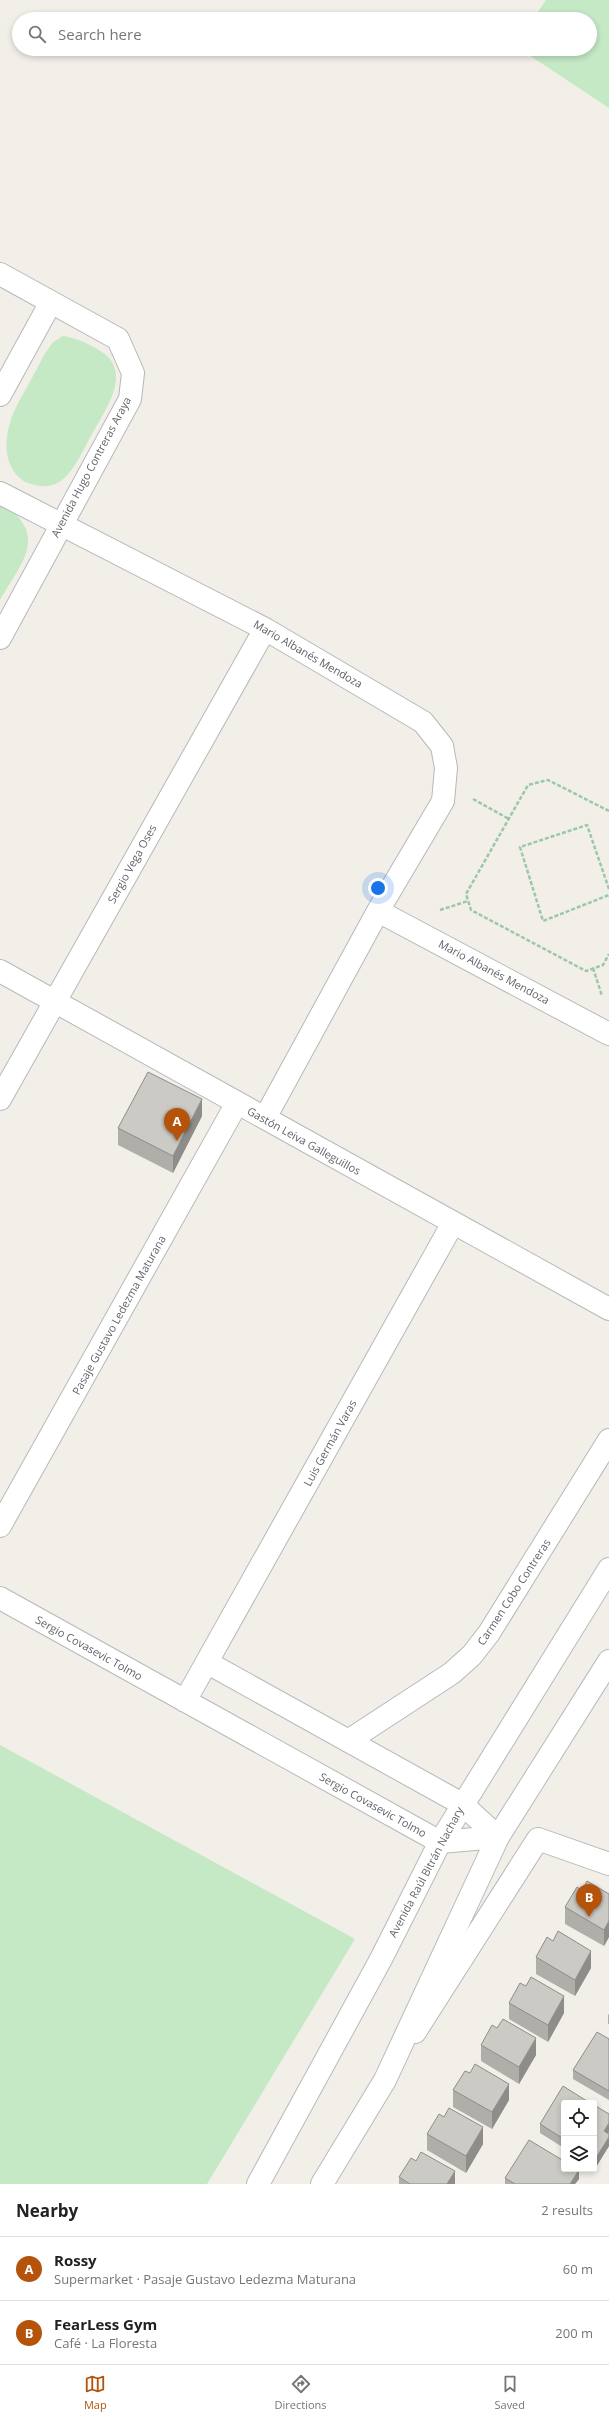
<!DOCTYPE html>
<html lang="en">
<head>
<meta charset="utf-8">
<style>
  :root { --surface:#fff; --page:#f2f2f2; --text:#222; --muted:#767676; --line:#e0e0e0; --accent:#b45309 }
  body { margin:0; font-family:"Open Sans",sans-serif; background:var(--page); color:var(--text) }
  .controls { position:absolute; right:12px; bottom:12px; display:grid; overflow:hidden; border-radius:4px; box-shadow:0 2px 6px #0003 }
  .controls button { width:36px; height:36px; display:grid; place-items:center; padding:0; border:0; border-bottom:1px solid var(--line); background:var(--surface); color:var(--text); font:20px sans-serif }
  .you { position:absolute; left:378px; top:888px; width:14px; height:14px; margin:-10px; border:3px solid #fff; border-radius:50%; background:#1a73e8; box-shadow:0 0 0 6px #1a73e833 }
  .badge { display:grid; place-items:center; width:26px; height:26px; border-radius:50%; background:var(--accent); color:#fff; font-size:13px; font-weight:700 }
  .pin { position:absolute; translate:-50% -33px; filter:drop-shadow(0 1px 2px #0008) }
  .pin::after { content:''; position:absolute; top:21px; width:14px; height:12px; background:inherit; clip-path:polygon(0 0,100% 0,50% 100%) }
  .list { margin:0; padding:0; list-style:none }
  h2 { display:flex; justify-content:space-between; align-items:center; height:52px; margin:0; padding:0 16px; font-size:17px }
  h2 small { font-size:13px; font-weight:400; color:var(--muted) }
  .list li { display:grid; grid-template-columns:26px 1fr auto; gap:12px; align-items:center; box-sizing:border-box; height:64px; padding:0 16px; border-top:1px solid var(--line) }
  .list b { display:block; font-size:15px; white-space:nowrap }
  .list p { margin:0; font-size:13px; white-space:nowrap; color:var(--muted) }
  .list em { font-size:13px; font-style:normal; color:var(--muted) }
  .icon { flex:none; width:22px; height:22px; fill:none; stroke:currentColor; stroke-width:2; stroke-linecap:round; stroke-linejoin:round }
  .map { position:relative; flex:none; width:609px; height:2184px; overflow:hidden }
  .search { position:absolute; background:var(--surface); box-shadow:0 2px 6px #0003; left:12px; right:12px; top:12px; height:44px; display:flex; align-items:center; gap:10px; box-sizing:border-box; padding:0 14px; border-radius:22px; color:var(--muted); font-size:15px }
  .sheet { height:180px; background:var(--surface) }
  nav { display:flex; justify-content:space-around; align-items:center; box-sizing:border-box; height:56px; border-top:1px solid var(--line); background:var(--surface); font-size:11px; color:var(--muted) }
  nav a { display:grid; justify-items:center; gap:2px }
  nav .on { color:var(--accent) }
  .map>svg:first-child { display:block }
  .green { fill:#c5e8c5 }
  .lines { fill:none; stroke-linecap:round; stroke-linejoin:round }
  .street-casing { stroke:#b5b8bc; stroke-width:24 }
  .secondary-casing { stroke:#b6babf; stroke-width:24 }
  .path { stroke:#9cc7a9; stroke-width:2.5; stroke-dasharray:4 2; stroke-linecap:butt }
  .street { stroke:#fff; stroke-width:22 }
  .secondary { stroke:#fff; stroke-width:22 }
  .wall { fill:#afaea9 }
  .shaded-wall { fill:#8f8d8a }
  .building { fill:#cccac5; stroke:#8f8d8a }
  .labels { text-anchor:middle; stroke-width:3; stroke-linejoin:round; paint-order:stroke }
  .street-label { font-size:11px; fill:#5f6368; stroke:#fff }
</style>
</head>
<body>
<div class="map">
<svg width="609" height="2184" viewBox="0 0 609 2184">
  <rect width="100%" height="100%" fill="#f1efe8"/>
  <path class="green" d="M546,0H609V108L520,49H590V19H533Z
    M63,336C76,338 85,342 97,349C135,369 107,407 92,434C84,448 75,470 62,480C50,489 39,487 25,482C0,466 3,432 18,403C27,387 36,371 44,355L53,342Z
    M0,501C49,536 24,558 0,600Z
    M0,1745L355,1939L207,2184H0Z"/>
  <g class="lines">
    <defs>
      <path id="street" d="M0,274L118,339L133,373L130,399L0,638
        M0,395L51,302
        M0,493L265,629L423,722L442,746L446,768L443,801L378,911L265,1118
        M378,911L609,1034
        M0,971L609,1309
        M0,1099L265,629
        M0,1526L237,1103
        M0,1598L440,1842L498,1837
        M208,1663L462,1804L498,1837
        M185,1701L453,1223
        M348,1741L452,1673L472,1655L489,1633L609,1440
        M415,2032L538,1839L609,1864"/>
      <path id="secondary" d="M258,2184L381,1959L440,1842L609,1569
        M322,2184L385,2080L498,1837L609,1661"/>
    </defs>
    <use href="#street" class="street-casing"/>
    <use href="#secondary" class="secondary-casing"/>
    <path class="path" d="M473,799L509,819
      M609,811L548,780L528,785L466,894L471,910L586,971L603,965L609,954
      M609,889L587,825L520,847L543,921L609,895
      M440,910L468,901
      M593,968L602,996"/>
    <use href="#street" class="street"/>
    <use href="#secondary" class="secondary"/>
  </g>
  <path class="wall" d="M202,1116L173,1173L118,1145V1128Z
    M582,1891L609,1894V1937L604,1946L565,1924V1907Z
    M536,1957L591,1968L575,1996L536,1974Z
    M509,2003L564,2013L548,2042L509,2019Z
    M609,2014V2024H608V2015Z
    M609,2039V2100L573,2079V2070Z
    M481,2045L536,2055L519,2084L481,2061Z
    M470,2073L509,2100L492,2129L453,2107V2090Z
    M564,2103V2148L540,2133V2124Z
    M594,2105L609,2114V2132L608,2133L609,2134V2146L596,2167L594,2166Z
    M427,2134L483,2144L466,2173L427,2150Z
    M399,2177L455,2184H399Z
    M505,2178L579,2179L575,2184H505Z"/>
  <path class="shaded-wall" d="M202,1099V1116L173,1173V1156Z
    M609,1921V1937L604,1946V1930Z
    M591,1951V1968L575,1996V1980Z
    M564,1996V2013L548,2042V2025Z
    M536,2038V2055L519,2084V2067Z
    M509,2084V2100L492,2129V2112Z
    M609,2123V2132L604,2140V2131Z
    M483,2127V2144L466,2173V2156Z
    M609,2137V2146L596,2167V2158Z
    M579,2170V2179L575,2184H570Z
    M455,2171V2184H447Z"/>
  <path class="building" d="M148,1072L202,1099L173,1156L118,1128Z
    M587,1881L609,1894V1921L604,1930L565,1907L577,1887L582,1891Z
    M558,1931L591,1951L575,1980L536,1957L547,1937L553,1941Z
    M531,1977L564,1996L548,2025L509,2003L520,1983L526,1986Z
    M503,2019L536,2038L519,2067L481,2045L492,2025L497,2028Z
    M597,2032L609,2039V2091L573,2070Z
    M475,2064L509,2084L492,2112L453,2090L465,2071L470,2073Z
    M563,2086L590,2103H564V2139L540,2124Z
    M594,2105L609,2114V2123L604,2131L609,2134V2137L596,2158L594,2157Z
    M449,2108L483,2127L466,2156L427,2134L439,2114L444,2117Z
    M529,2140L564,2161V2169H578L579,2170L570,2184H515L505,2178Z
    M421,2152L455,2171L447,2184H410L399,2177L411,2158L416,2161Z"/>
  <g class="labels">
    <g class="street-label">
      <text transform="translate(91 467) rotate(-62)" y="4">Avenida Hugo Contreras Araya</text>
      <text transform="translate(308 654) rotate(30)" y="4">Mario Albanés Mendoza</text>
      <text transform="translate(132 864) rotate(-61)" y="4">Sergio Vega Oses</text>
      <text transform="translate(494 972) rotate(28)" y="4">Mario Albanés Mendoza</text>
      <text transform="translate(304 1141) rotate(29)" y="4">Gastón Leiva Galleguillos</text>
      <text transform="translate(119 1315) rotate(-61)" y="4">Pasaje Gustavo Ledezma Maturana</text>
      <text transform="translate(330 1443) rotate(-61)" y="4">Luis Germán Varas</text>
      <text transform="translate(514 1592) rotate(-57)" y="4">Carmen Cobo Contreras</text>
      <text transform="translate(89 1648) rotate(29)" y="4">Sergio Covasevic Tolmo</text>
      <text transform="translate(373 1805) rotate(29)" y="4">Sergio Covasevic Tolmo</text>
      <text transform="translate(426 1872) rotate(-62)" y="4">Avenida Raúl Bitrán Nachary</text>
    </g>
  </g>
</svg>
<div class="controls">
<button><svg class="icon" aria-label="locate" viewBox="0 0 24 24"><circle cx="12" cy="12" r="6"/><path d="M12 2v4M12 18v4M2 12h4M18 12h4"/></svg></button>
<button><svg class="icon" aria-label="layers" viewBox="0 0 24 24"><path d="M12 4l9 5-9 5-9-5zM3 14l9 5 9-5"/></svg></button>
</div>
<div class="you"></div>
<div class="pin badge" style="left:177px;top:1141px">A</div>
<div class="pin badge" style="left:589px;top:1917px">B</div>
<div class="search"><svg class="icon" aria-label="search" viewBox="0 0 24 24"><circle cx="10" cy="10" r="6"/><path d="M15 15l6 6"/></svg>Search here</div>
</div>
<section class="sheet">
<h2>Nearby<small>2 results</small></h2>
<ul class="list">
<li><span class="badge">A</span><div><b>Rossy</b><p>Supermarket · Pasaje Gustavo Ledezma Maturana</p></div><em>60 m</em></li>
<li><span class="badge">B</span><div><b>FearLess Gym</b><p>Café · La Floresta</p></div><em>200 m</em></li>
</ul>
</section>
<nav>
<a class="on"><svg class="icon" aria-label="map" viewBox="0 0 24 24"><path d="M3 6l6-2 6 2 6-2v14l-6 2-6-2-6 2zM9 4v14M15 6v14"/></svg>Map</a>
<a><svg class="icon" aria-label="directions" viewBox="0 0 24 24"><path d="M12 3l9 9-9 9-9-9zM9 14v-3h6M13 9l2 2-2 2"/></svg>Directions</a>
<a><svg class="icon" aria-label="saved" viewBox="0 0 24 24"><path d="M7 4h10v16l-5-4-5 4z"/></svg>Saved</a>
</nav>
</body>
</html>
